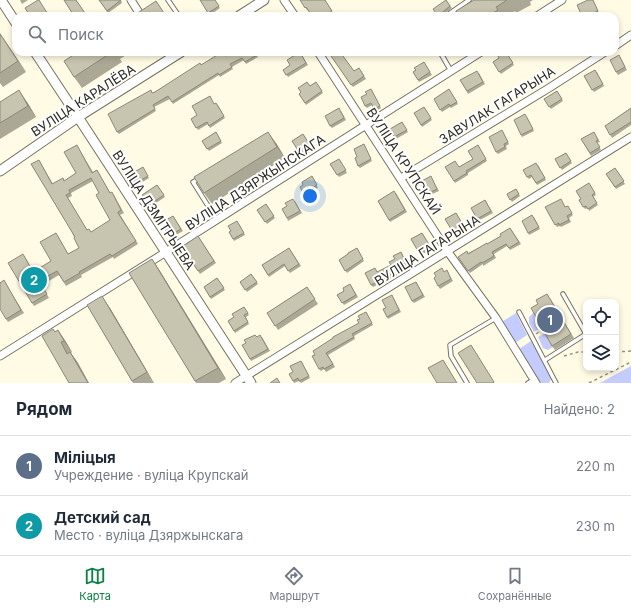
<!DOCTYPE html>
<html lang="ru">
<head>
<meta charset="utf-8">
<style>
  :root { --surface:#fff; --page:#f6f6f7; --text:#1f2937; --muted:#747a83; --line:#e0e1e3; --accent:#0b8043 }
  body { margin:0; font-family:Inter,sans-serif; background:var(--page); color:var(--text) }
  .controls { position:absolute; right:12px; bottom:12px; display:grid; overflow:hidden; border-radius:8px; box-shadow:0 2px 6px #0003 }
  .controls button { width:36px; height:36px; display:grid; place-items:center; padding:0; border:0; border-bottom:1px solid var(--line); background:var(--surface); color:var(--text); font:20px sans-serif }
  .you { position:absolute; left:310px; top:196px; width:14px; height:14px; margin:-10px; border:3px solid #fff; border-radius:50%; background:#1a73e8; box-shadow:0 0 0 6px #1a73e833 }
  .badge { display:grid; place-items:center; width:26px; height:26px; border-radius:50%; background:var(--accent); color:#fff; font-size:13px; font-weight:700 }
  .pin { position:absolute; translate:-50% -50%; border:2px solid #fff; box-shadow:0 1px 4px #0006 }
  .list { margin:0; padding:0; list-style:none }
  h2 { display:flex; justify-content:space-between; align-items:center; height:52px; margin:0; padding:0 16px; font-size:17px }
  h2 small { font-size:13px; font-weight:400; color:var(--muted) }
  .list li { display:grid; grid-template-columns:26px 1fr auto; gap:12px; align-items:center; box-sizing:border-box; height:60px; padding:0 16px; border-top:1px solid var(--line) }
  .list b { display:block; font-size:15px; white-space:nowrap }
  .list p { margin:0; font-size:13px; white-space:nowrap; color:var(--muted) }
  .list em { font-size:13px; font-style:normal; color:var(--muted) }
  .icon { flex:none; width:22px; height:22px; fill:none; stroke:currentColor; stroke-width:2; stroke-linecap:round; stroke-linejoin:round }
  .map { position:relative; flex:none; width:631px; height:383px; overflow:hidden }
  .search { position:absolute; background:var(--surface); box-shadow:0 2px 6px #0003; left:12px; right:12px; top:12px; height:44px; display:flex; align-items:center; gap:10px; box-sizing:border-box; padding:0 14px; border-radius:12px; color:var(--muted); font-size:15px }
  .sheet { height:172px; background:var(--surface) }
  nav { display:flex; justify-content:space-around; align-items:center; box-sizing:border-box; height:56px; border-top:1px solid var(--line); background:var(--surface); font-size:11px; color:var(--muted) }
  nav a { display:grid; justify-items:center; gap:2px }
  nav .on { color:var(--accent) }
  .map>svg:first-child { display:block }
  .green { fill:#c4ccfe }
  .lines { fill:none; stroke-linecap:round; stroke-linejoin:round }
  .service-casing { stroke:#777360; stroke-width:5.5 }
  .minor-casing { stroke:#777360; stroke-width:9 }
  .tertiary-casing { stroke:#777360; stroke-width:11 }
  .path { stroke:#949283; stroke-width:1.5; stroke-dasharray:3 3; stroke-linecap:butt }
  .service { stroke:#fff; stroke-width:3.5 }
  .minor { stroke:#fff; stroke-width:7 }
  .tertiary { stroke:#fff; stroke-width:9 }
  .wall { fill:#aba996; fill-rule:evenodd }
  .shaded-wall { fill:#8b897a }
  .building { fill:#c7c4af; stroke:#8b897a; fill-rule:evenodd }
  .labels { text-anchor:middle; stroke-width:4; stroke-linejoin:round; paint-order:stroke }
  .street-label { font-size:13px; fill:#2d2c24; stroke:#fff }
</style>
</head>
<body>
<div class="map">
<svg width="631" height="383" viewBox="0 0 631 383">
  <rect width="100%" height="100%" fill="#fffbe5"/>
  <path class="green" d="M534,312L542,327L534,332L529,323V317Z
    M516,313L527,335L515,343L503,321Z
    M545,333L553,347L548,350L543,348L538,337Z
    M531,341L552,378L549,383H539L519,349Z
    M631,366V383H600Z"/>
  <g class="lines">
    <defs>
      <path id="service" d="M168,0L179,16
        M446,16L469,0
        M440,52L451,71
        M199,179L193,182L217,220
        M563,294L586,334
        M519,312L556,383
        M545,360L586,334
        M467,383L451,356L450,345L496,318
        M528,383L534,380"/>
      <path id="minor" d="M131,0L138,11
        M284,0L295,16
        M537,16L562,0
        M615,46L631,35
        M318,52L448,252L496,318L536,383
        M401,178L549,88L605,52
        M0,356L166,252L481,52
        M235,383L631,137"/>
      <path id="tertiary" d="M1,0L16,23
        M239,16L264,0
        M35,52L78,117L251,383
        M0,171L78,117L181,52"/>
    </defs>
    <use href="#service" class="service-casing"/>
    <use href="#minor" class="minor-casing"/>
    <use href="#tertiary" class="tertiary-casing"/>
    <path class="path" d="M536,334L543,329
      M616,352L631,351
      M564,356L578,352H586
      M589,383L631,362"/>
    <use href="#service" class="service"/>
    <use href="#minor" class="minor"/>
    <use href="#tertiary" class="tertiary"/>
  </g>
  <path class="wall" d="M20,0H28L22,4Z
    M99,0H121L122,3L108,13Z
    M200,0H215L220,8L210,15Z
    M300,0H325L333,13L328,16H312L308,10H307Z
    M446,0L452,8L442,16H438Z
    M474,0H533L530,2L531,5L516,13L515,11L507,16H455Z
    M588,0H593L599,13L592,16H582Z
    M0,33L26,72L3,87L0,83Z
    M78,52H136L133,54L131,52L120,59L122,62L82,88L74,77Z
    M255,52L258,57L246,64L244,60L232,67L233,69L220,77L219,75L173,104L170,99L154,107L156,111L119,134L117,132L153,93L201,65L225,56Z
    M506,52L514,65L501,74L493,62L499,58Z
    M301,54L308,65L288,77L283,70L290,65Z
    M619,55L627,70L618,75L616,72Z
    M331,56L354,71L359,68L366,79L353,87Z
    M424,62L432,75L419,82L413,72L416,70Z
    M597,72L604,86L594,92L584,76Z
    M479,73L485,84L468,94L460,80Z
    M316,82L323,93L306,105L299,94Z
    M449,89L458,104L451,108L450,107L442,112L434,99Z
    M372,91L381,108L376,111L372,105L367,108L365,106Z
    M557,91L563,101L551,109L544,99Z
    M0,102H27L36,117L0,139Z
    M215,104L218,105L225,118L210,128L208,124L198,130L191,119Z
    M424,107L432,120L422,127L414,113Z
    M631,108V125L612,138L605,126Z
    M341,111L346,120L332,128L330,126Z
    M527,117L534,131L522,137L521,135Z
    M402,122L408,132L396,139L390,129Z
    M216,132L222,143L209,151L202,141Z
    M503,132L509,144L506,146L507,149L498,154L496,152Z
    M594,132L600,142L597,143L601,150L591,156L581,139Z
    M303,134L313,150L304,156L302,153L301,154L292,141Z
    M276,143L285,158L212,204L204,193Z
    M478,145L487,161L468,173V175L455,183L445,167H459L473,159Z
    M365,147L372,161L360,168L358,166L357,157Z
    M79,149L93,172L97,170L110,193L114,195L124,213L120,215L121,216L138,244L114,259L113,257L81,275L82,277L66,286L59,275L42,285L49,298L34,306L32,303L25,257L34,272L51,261L58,236L68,254L79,248L39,160L53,184L65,181L76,173ZM93,181L99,193L110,220L92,232L87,230L68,198L72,196L71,193Z
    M566,153L572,163L562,170L555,159Z
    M339,159L347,173L339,177L330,164Z
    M538,165L546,180L537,185L532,177L529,179L527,177Z
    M615,168L625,184L616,189L606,174Z
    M144,170L149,178L136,186L134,184Z
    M312,176L318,188L305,195L303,193Z
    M432,179L439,191L428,196L427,194Z
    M589,183L596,195L593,197L598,205L589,211L588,208L585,209L579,200L581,199Z
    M157,185L165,197L150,207L142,195Z
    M516,189L520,196L512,202L507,194Z
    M396,193L407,212L390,222L378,201Z
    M485,200L493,213L478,221L477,219Z
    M295,201L302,213L288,221L287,218V206Z
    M562,201L565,207L569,208L573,215L569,218L571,222L561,227L560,226L557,227L545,207Z
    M266,204L275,218L267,224L257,210Z
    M456,213L466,230L456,236L445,219Z
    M173,216L183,231L171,238L163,226L168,223Z
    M534,217L540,229L529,235L528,233Z
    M239,224L245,235L234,241L233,239L231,231Z
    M510,228L521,244L510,250L507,246L494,254L496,258L483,266V264L470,273L458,257L468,253L487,244L501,236Z
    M422,233L432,249L421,255L411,239Z
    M198,236L216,263L200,274L182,247Z
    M289,248L301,266L290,273L285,266L269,277L262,265Z
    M357,248L364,261L347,273L339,260Z
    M401,252L408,265L406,266L408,270L373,287L371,285L378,272L391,265Z
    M152,259L160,271L226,379L219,383H196L129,273Z
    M448,273L453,281L440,289L438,286Z
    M251,274L258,284L247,292L240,282Z
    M217,278L225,290L211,299L204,287Z
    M416,282L425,297L414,303L412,301Z
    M6,284L24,313L8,322L6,319Z
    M350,284L358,297L344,305L337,295L344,291Z
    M307,287L318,304L278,330L267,313Z
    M393,297L401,312L388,319L387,317L386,308Z
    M550,298L574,338L555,350L552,346L538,304Z
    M87,305L110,308L154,383H133Z
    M244,307L249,315L246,317L249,324L235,333L228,321L234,317Z
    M367,314L373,325L354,336L355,339L328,355L335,367L326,372L324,369L321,371L319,369L315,355L359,323Z
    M58,330L66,342L72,352L71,353L78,363L42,336L55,332Z
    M257,337H262L270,351L251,361L250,359Z
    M301,361L310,378L301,383L299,381L294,383L293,381V372Z"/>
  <path class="shaded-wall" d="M0,33L26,72L18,61Z
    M19,90L27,102L36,117L28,106Z
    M268,132L276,143L285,158L277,147Z
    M152,259L160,271L226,379L218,368Z
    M102,296L110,308L154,383L147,372Z
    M58,330L66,342L72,352L64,341Z
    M70,352L78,363L89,383H88Z"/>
  <path class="building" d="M38,0H39L49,16H30L25,8Z
    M64,0H76L87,16H74Z
    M99,0H121L107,11Z
    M200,0H215L219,6L208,13Z
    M300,0H325L332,11L324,16H312L306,7L305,8Z
    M446,0L450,6L438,16L433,9Z
    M474,0H507L496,7L498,10L488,16H455L458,14L456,11Z
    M588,0H593L598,11L586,16H582L577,5Z
    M156,1L166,16H133Z
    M565,13L566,16H559Z
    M0,34L18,61L0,73Z
    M78,52H112L74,77L64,61Z
    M222,52L225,56L232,52H255L257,55L245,62L242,58L230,64L232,67L219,75L218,73L172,102L168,96L153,105L155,109L117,132L108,114L151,90L152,93L155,92L200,63L201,65Z
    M300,52L306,63L286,75L283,70L290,65L287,60Z
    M336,52H340L354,71L359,68L364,76L351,85L331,56Z
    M505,52H506L513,63L499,72L493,62L499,58L498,56Z
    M619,55L625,67L616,72L610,60Z
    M424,62L430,72L418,80L413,72L416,70L414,68Z
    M595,70L603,84L592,90L584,76Z
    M477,71L483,82L467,91L460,80Z
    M307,82L310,86L316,82L322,91L305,103L299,94L301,92L298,88Z
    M371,89L380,106L374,109L371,103L365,106L361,97L367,94L365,92Z
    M449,89L457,102L450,106L449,104L440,110L434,99Z
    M19,90L28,106L0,123V102Z
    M557,91L562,99L549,107L544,99Z
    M210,96L214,104L216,103L224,116L209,126L207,122L196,128L191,119L197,115L192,106Z
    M424,107L431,118L421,125L414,113Z
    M339,108L344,118L330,126L325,116Z
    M631,108V122L610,135L605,126Z
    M525,114L533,129L521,135L514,120Z
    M402,122L407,130L394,137L390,129Z
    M502,130L508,142L504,144L505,147L496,152L489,137Z
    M216,132L221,141L207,149L202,141Z
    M268,132L277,147L204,193L194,177Z
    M594,132L598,140L596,141L600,147L590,153L581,139Z
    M303,134L312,148L303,154L301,151L299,152L292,141Z
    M364,144L371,159L358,166L355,158L357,157L354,149Z
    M77,145L92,173L97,170L110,193L112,192L121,210L118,212V213L136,241L112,256L110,254L79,272L80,273L64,282L57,271L39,281L47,294L32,303L8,263L23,254L33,272L51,261L40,242L56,233L68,254L79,248L74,238L75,237L31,164L39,160L52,184L63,178L64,181L76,173L64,152ZM91,178L99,193L96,195L110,220L91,232L89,229L87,230L66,195L70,193L69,190Z
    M478,145L486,159L466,171L467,173L454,181L445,167L455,161L459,167L473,159L468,151Z
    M566,153L571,161L560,168L555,159Z
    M339,159L346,170L337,175L330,164Z
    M536,163L545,178L536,183L531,175L527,177L523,170Z
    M143,167L148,176L134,184L129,175Z
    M615,168L624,181L615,187L606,174Z
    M312,176L317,185L303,193L300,187L303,185L302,182Z
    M431,176L437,189L427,194L420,182Z
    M589,183L595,193L592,195L597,203L588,209L586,206L583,207L579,200L581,199L576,191Z
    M157,185L164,195L149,205L142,195Z
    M516,189L519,194L510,200L507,194Z
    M394,191L405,210L389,220L378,201Z
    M293,199L300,211L287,218L282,209L287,206L285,203Z
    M561,199L565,207L568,206L572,213L567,216L569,220L559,225V223L555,225L545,207Z
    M485,200L491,211L477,219L471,208Z
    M266,204L274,216L265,222L257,210Z
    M456,213L465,228L454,234L445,219Z
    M532,215L539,227L528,233L522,221Z
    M173,216L181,229L169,236L163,226L168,223L166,220Z
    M237,221L244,233L233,239L229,232L231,231L228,226Z
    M510,228L519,242L509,248L506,244L492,252L494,256L482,263L481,262L468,271L458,257L467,251L468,254L487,243V244L501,236L500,234Z
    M422,233L430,246L419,253L411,239Z
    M198,236L214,261L198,271L182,247Z
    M289,248L299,264L288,271L284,264L268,275L262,265Z
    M357,248L363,259L345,271L339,260L348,254V253Z
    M401,252L406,263L404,264L406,267L371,285L365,273L375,268L377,272L391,265L389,262L395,259L393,256Z
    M152,259L218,368L195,381L129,273Z
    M442,268L444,272L447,270L451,279L438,286L434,278L436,276L434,273Z
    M251,274L257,282L245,290L240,282Z
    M217,278L224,288L210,297L204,287Z
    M4,280L21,310L6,319L0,309V283Z
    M416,282L423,295L412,301L405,287Z
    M350,284L356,295L342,303L337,295L344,291L343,288Z
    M307,287L315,299L275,326L267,313Z
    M547,294L571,334L552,346L531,308L538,304L536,300Z
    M392,295L399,310L387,317L383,309L386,308L382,300Z
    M102,296L147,372L132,381L87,305Z
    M244,307L248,313L244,315L248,322L234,331L228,321L234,317L232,314Z
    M366,312L372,323L352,334L354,337L326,353L333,364L324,369L323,367L319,369L312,356L315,355L313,351L333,338V337L359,323L357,320L360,319L358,316Z
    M53,329L55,332L58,330L64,341L61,342L67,354L70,352L88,383H69L42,336Z
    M255,335L257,337L260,335L268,349L250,359L242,345L246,343L244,340Z
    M471,345L494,382L493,383H477L458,353Z
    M443,360L457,383H437L428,368Z
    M301,361L309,376L299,381L298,378L293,381L289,374L293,372L290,366Z
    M277,378L280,383H270Z"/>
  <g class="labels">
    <g class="street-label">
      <text transform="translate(83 100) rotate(-33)" y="5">ВУЛІЦА КАРАЛЁВА</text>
      <text transform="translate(497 105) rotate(-32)" y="5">ЗАВУЛАК ГАГАРЫНА</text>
      <text transform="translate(404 161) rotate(57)" y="5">ВУЛІЦА КРУПСКАЙ</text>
      <text transform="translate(255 182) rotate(-33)" y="5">ВУЛІЦА ДЗЯРЖЫНСКАГА</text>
      <text transform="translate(154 210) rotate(57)" y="5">ВУЛІЦА ДЗМІТРЫЕВА</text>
      <text transform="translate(427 250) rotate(-32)" y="5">ВУЛІЦА ГАГАРЫНА</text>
    </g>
  </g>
</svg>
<div class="controls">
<button><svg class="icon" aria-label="locate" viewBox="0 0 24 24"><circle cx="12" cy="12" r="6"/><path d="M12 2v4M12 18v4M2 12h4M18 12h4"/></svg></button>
<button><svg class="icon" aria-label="layers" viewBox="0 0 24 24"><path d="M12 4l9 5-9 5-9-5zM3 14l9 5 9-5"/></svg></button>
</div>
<div class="you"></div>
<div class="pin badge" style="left:550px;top:320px;background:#5c6f8a">1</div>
<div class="pin badge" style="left:34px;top:280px;background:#0f9aa8">2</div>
<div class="search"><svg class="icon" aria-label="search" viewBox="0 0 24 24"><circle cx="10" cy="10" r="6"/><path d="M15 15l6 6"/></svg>Поиск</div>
</div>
<section class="sheet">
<h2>Рядом<small>Найдено: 2</small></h2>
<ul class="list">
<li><span class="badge" style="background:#5c6f8a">1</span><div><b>Міліцыя</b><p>Учреждение · вуліца Крупскай</p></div><em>220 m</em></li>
<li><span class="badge" style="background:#0f9aa8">2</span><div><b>Детский сад</b><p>Место · вуліца Дзяржынскага</p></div><em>230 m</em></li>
</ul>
</section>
<nav>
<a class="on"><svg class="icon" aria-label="map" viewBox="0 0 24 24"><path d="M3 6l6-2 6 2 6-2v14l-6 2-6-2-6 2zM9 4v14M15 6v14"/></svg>Карта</a>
<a><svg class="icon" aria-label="directions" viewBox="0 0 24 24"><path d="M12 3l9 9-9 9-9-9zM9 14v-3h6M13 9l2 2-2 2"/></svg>Маршрут</a>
<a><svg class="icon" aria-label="saved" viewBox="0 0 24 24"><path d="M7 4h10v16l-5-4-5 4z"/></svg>Сохранённые</a>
</nav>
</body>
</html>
